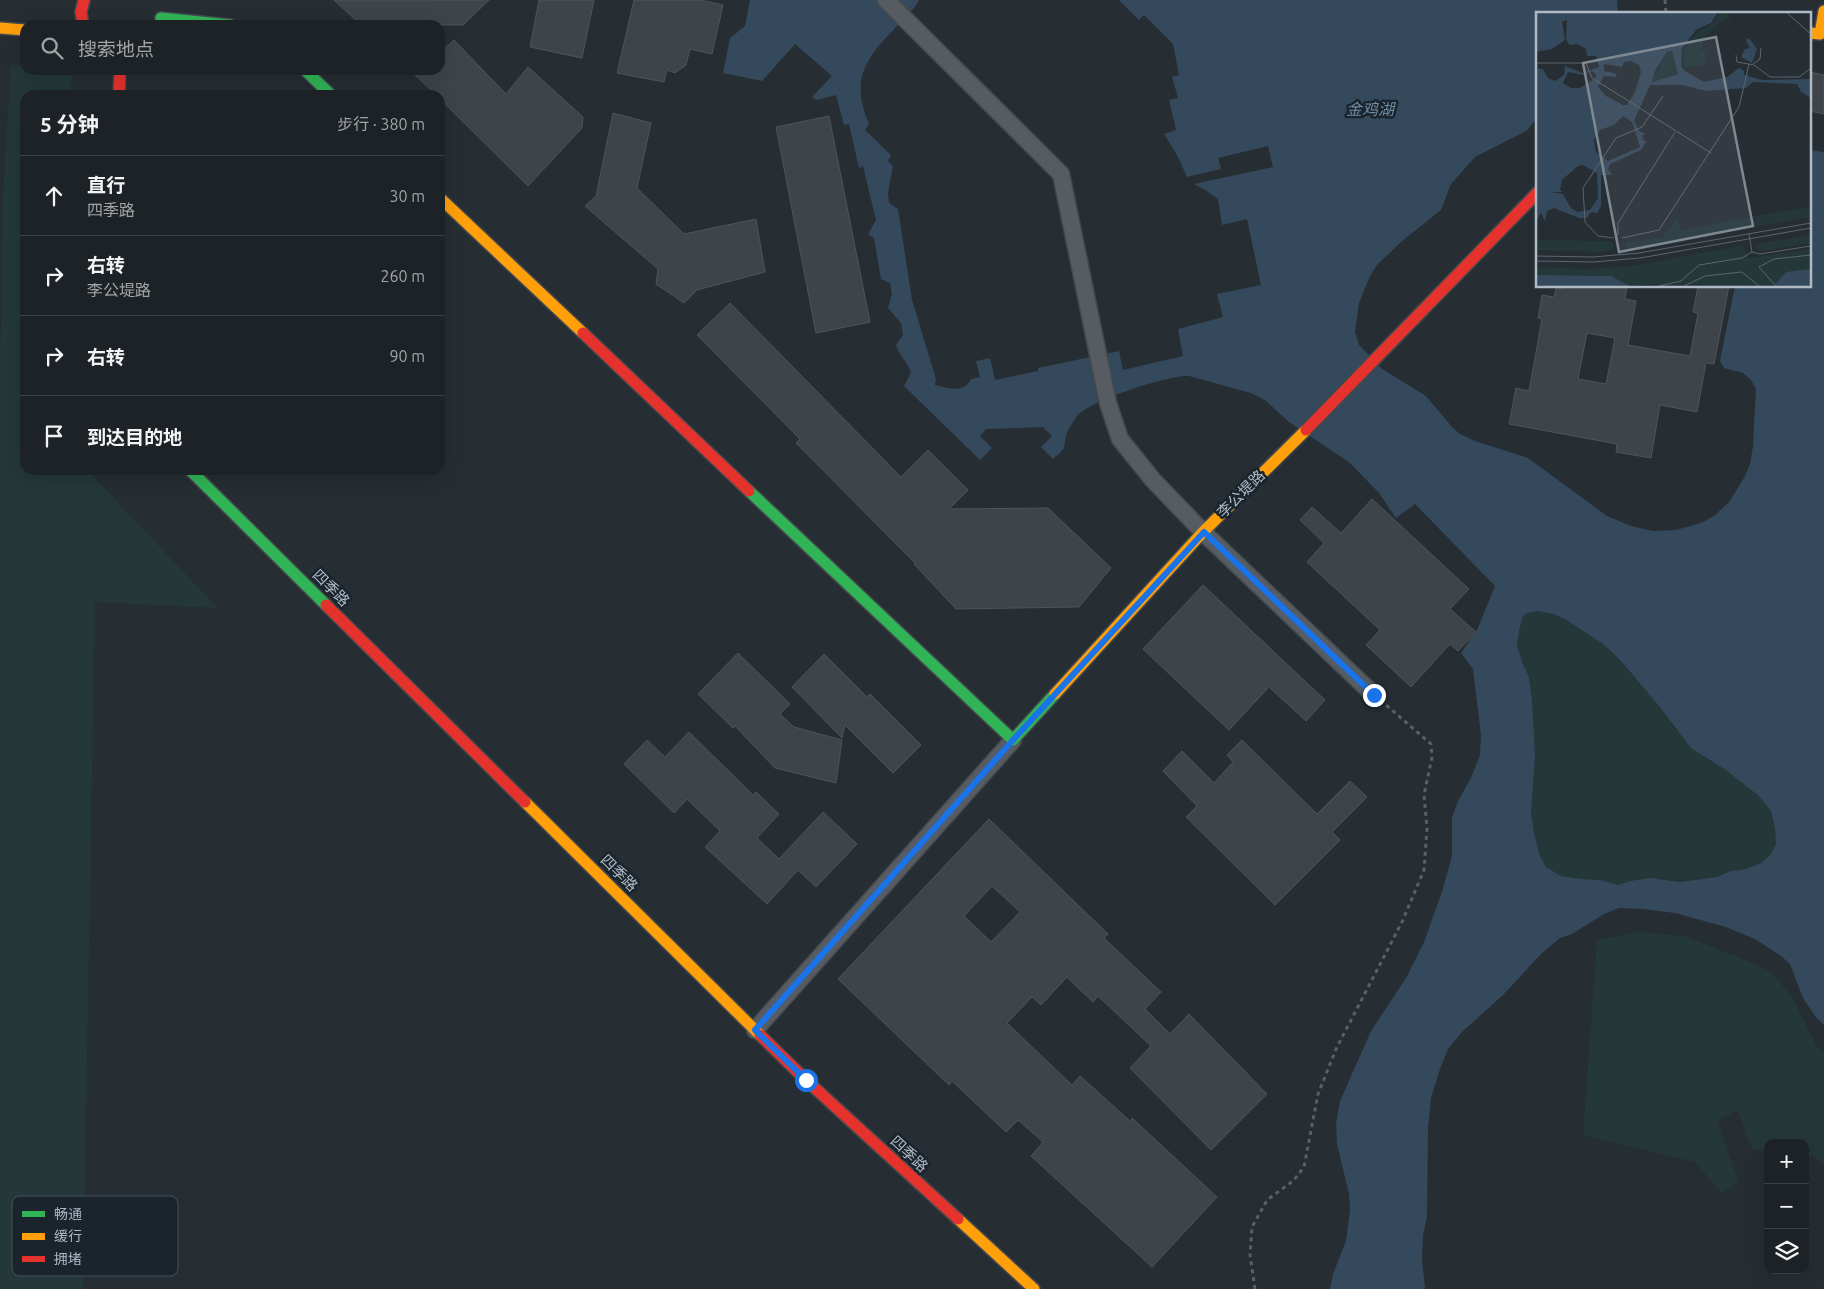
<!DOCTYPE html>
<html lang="zh">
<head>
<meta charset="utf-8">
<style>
  :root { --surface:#1c2226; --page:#292f32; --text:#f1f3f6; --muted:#a0a4a7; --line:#3a3f43 }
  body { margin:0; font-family:Ubuntu,"Noto Sans SC",sans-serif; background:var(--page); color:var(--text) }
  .controls { position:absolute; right:15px; bottom:15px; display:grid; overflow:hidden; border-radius:10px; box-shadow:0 5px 20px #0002 }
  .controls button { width:45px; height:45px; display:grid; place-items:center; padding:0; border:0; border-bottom:1px solid var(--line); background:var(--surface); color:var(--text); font:25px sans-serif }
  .stop { position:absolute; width:15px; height:15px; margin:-11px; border:4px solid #1a73e8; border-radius:50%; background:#fff }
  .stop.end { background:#1a73e8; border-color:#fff; box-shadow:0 1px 5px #0008 }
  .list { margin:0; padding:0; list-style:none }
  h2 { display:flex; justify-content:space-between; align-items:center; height:65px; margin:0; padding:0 20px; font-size:21px }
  h2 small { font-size:16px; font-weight:400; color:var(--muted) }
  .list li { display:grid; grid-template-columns:32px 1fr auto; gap:15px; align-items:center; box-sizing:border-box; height:80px; padding:0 20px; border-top:1px solid var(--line) }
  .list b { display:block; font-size:19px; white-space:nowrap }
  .list p { margin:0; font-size:16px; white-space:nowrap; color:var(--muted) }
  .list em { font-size:16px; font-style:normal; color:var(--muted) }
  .icon { flex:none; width:28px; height:28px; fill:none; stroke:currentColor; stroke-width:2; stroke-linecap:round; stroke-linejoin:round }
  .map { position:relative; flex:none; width:1824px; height:1289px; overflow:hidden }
  .search { position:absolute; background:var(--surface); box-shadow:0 5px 20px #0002; left:20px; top:20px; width:425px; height:55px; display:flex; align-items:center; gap:12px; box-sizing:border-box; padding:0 18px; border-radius:15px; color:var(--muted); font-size:19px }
  .panel { position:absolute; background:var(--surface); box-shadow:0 5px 20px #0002; left:20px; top:90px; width:425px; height:385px; border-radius:15px }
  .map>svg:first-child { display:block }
  .green { fill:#243839 }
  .water { fill:#35495c; fill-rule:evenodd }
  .building { fill:#3e4449; stroke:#4e545b; fill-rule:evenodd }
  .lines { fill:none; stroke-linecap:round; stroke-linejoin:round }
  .street-casing { stroke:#44494e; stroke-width:19 }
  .fast-casing { stroke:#44494e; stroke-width:14 }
  .slow-casing { stroke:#44494e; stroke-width:14 }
  .jam-casing { stroke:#44494e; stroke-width:14 }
  .path { stroke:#5a6065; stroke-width:3; stroke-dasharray:4 4; stroke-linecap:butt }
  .street { stroke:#565c61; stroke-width:16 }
  .fast { stroke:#30b455; stroke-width:11 }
  .slow { stroke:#ff9f0a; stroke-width:11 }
  .jam { stroke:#e5322d; stroke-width:11 }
  .route { stroke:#1a73e8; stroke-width:6 }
  .labels { text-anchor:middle; stroke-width:5; stroke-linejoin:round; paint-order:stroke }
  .street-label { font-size:15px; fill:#afbac5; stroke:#1a242d }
  .water-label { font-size:16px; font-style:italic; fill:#708da8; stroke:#1a242d }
  .inset-road { fill:none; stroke:#5d656d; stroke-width:1 }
  .view { fill:#7f8992; fill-opacity:0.15; stroke:#7f8992; stroke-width:2.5 }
  .inset-edge { fill:none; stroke:#afbac5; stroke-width:2.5 }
  .key { fill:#1a242d; stroke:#47515b; stroke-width:1 }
  .key-label { font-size:14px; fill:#afbac5 }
</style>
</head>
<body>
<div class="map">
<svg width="1824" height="1289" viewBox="0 0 1824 1289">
  <rect width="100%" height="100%" fill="#262d33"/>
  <path class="green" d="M11,65L25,66V70H72L71,95H25V470H87L218,608L95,602L83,1289H0V382L3,194Z
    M1538,611L1553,614L1565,619L1603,644L1619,660L1659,706L1676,730L1704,757L1727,771L1759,796L1771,811L1775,829L1776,844L1770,855L1761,863L1746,869L1731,871L1717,877L1680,882L1670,880L1630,881L1618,885L1600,880L1581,879L1561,876L1546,867L1540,856L1534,833L1531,813L1535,755L1532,700L1529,677L1523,664L1517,646L1520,625L1523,616L1527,613Z
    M1639,932L1684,936L1736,956L1772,972L1793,999L1817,1047L1824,1052V1163L1805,1153V1143H1768V1149L1752,1150L1738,1110L1717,1121L1738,1181L1722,1194L1695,1162L1583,1135L1597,940Z"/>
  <path class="water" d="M750,0H919C915,9 905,16 899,24C867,57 849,77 869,124L865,130L891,155L888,161L893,166L888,193L889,203L898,209L912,300L936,379L935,385C948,388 964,394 971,379L980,377L976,361L990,358L995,380L1038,371V368L1119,351L1123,370L1183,356L1178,329L1223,317L1217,294L1261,285L1247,219L1222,225L1218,199L1207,191L1194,184L1273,167L1268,146L1218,158L1221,169L1187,177L1178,157L1164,134L1176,130L1169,100L1178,98L1172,77L1179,75L1173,44L1144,15L1139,20L1119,0H1617L1618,14H1538V118L1526,131L1475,157L1451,184L1441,210L1402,241L1377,265L1370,276L1359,303L1355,332L1359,345L1382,369L1426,396L1452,427L1460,434L1475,441L1528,458L1607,516L1631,526L1653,531L1676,530L1701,523L1714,516L1729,502L1744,478L1750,464L1753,446L1756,389L1751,380L1743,373L1724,368L1720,361L1735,286H1810V150L1823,152L1824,151V1025L1815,1016L1803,998L1790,964L1781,956L1755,939L1726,927L1675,913L1643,909L1619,908L1604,914L1572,934L1560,938L1541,954L1503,995L1462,1032L1448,1049L1440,1069L1431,1098L1428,1128L1427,1216L1423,1235L1422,1258L1425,1289H1330L1333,1274L1346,1241L1350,1210L1349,1194L1337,1144L1336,1124L1340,1101L1371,1031L1406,978L1424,942L1442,892L1452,856V818L1458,801L1471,778L1480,755L1481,736L1473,669L1461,653L1477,630L1495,586L1415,504L1396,518L1379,493L1350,463L1289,422L1265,400L1251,393L1189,376C1168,375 1091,400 1077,416C1073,422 1068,429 1066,436C1065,440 1065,444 1064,448C1062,452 1056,456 1053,459L1041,447L1052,436L1043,427L986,429L980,436L992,448L980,460L904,386L911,373C908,362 899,356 896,345L903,335L901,323L888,308L892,294L890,283L881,279L874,238L868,234L876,220L863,166L859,168L849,124L844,125L836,95L817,100L812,97L832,76L795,44L762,81L723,73L730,38L745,26ZM1538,611L1553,614L1565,619L1603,644L1620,660L1659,706L1691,748L1727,771L1759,796L1771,811L1775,829L1776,844L1770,855L1761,863L1746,869L1731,871L1717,877L1680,882L1650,878L1630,881L1618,885L1600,880L1581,879L1561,876L1546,867L1540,856L1534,833L1531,813L1535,755L1532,700L1529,677L1523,664L1517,646L1519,631L1523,616L1527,613Z"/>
  <path class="building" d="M334,0H489L463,25H361Z
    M539,0H594L582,58L530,47Z
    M634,0H700L723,5L712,54L690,49L686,65L675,73L667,70L664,82L617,73Z
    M454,40L506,94L528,67L583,117L582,128L528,186L440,99V95H436L410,70H440V53Z
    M1810,72L1824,75V114L1810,111Z
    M613,113L651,123L637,188L684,234L756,219L765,272L697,290L684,303L656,284L658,269L585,206L596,196Z
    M829,116L870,322L816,333L776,127Z
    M1564,286H1627L1625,299L1636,301L1628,345L1690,356L1698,313L1693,312L1698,286H1729L1714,364L1706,363L1697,412L1660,405L1651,458L1616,452L1617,444L1509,424L1516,388L1529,391L1542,319L1538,318L1542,295L1554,297L1556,288L1563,289ZM1587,333L1615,338L1606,384L1578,379Z
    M730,303L901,477L928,450L968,490L949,509L1048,508L1111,568L1079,607L956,609L914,564L915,563L796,443L800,439L697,335Z
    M1372,499L1469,589L1450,609L1476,632L1458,651L1450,644L1411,687L1366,645L1380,630L1307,562L1324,543L1300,520L1312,507L1341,533Z
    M1203,585L1325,700L1306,721L1269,687L1229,730L1143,649Z
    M738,653L790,704L780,714L794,727L842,740L836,783L775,768L735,726L733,728L698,694Z
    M824,654L867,697L870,694L921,745L893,773L845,725L842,738L792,687Z
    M689,732L753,795L756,792L779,814L757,838L779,859L823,812L857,844L816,887L798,870L767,904L705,847L720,831L687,799L674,813L624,764L647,740L665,757Z
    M1242,740L1317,814L1350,781L1367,797L1332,832L1340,840L1275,905L1186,817L1197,806L1163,771L1182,751L1214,783L1233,762L1227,755Z
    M989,819L1108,934L1104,938L1161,992L1145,1009L1170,1034L1189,1014L1267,1094L1211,1150L1130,1068L1151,1046L1098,996L1093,1002L1067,977L1041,1005L1032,997L1007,1023L1072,1085L1080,1076L1130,1121L1132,1118L1217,1197L1152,1267L1031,1156L1043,1142L1018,1120L1006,1132L952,1081L949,1085L838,979ZM992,886L1020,912L991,942L964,916Z"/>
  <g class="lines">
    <defs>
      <path id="street" d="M886,0L1061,174L1108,403L1120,439L1153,480L1203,532L1374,695
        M755,1030L1013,740"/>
      <path id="fast" d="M161,18L230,25
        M305,70L331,95
        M190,470L326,605
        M749,491L1013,740L1055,694"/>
      <path id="slow" d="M0,28L25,30
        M1810,33L1820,34L1824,11
        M440,198L583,333
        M1055,694L1203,532L1306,430
        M525,802L760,1035
        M958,1219L1034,1289"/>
      <path id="jam" d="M83,25L81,12L84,0
        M119,95L120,70
        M583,333L749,491
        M1306,430L1538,192
        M326,605L525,802
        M760,1035L806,1080L958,1219"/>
    </defs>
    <use href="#street" class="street-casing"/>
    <use href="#fast" class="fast-casing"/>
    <use href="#slow" class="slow-casing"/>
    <use href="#jam" class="jam-casing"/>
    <path class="path" d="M1665,0L1666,14
      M1255,1289L1250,1255L1252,1227L1267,1200L1293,1181L1304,1167L1318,1094L1337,1047L1402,922L1424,870L1427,828L1424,795L1432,757L1431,744L1386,705"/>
    <use href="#street" class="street"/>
    <use href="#fast" class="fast"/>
    <use href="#slow" class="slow"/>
    <use href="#jam" class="jam"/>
  </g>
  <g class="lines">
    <path class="route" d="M806,1080L755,1030L1013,740L1204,532L1374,695"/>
  </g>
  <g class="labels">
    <g class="street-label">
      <text transform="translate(1241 494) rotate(-45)" y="5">李公堤路</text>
      <text transform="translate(331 588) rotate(45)" y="5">四季路</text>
      <text transform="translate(619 873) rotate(45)" y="5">四季路</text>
      <text transform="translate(909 1154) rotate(43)" y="5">四季路</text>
    </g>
    <g class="water-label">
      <text x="1370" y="115">金鸡湖</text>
    </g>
  </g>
  <g transform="translate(1536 12)">
    <rect width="275" height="275" fill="#262d33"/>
    <path d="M183,1H193L194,8L190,6L167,27V35L163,38H172L169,53L148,56V37L161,20L177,11ZM136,39L142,62L116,69L130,42ZM275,194V205L90,237L89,231L126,225L142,205L144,218ZM275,223V231L225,239L221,235L220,232ZM0,228L76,229L78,237L65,240L0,238ZM207,233L212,246L275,237V274H122L121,272L94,274L75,264L0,263V255L55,257L97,254Z" fill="#243839"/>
    <path d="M0,1H181L175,11L161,17L146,36L145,54L149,59L168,70L191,65L203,56L208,59V63L226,68L275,67V86L265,80L261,72L217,70L210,76L170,79L147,73H114L98,109L103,119L110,122L106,123L108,129H111L105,138L74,152L72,157L76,163H65V194L61,201L55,200L51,206H43L18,196L11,199L9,209L5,201L0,209V56L7,57L12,66L19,69L28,63L29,54L47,61L63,55L60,44H51L50,37L41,32L34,33L30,28L31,8L26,10L29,28L16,37L0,40ZM136,39L142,62L116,70L119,59L131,40ZM95,49L103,53L105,60L99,80L91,93H87L70,84L62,75L68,64L81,65L79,61L68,59V52L86,55L88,50ZM55,59L60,62L59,67L43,76H35L27,71L32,60L47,63ZM87,104L96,110L104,135L72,149L60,140L58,128L64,118L78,113L73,106L78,113ZM47,153L61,161L62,186L54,198L41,200L35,196L27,182L15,180H27L24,178L26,168L42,154ZM213,26L221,37L216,51L205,45L209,37L214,36L210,28ZM275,257V274H238L250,260ZM0,263L75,264L94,274H0Z" fill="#35495c" fill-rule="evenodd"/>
    <path class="inset-road" d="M251,1L275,22M200,43L201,50L218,53L234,65H263L275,56M0,51H50L56,66L175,141M217,52L224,47L225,36M213,222L216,240L224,242L275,234M82,223V211L139,120M78,226L62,224L49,210L47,176L80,126L106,115L127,84M86,226L123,218L203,95L213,52M0,244L57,245L103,241L275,211M0,249L58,250L104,246L275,216M123,274L145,269L163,253L206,246L216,240M148,274L169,264L206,260L223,274M240,274L223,255L238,247L275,243"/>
    <path class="view" d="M180,25L217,214L83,240L47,51Z"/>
    <rect width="275" height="275" class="inset-edge"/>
  </g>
  <rect x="12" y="1196" width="166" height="80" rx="8" class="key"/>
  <rect x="22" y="1211" width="23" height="6" fill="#30b455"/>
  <rect x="22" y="1233" width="23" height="7" fill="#ff9f0a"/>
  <rect x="22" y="1256" width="23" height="6" fill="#e5322d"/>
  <g class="key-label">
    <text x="54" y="1219">畅通</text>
    <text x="54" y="1241">缓行</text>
    <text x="54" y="1264">拥堵</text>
  </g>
</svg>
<div class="controls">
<button>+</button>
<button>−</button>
<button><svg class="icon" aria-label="layers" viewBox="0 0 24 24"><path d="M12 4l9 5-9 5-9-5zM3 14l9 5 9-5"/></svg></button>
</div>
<div class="stop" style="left:806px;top:1080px"></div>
<div class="stop end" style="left:1374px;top:695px"></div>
<div class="search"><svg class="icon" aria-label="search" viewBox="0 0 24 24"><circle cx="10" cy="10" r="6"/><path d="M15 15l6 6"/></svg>搜索地点</div>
<section class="panel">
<h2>5 分钟<small>步行 · 380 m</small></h2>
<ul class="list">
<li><svg class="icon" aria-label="ahead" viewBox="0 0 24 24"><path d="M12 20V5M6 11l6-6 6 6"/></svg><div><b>直行</b><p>四季路</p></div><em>30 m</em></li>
<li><svg class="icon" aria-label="right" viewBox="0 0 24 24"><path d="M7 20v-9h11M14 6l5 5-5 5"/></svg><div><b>右转</b><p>李公堤路</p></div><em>260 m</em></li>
<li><svg class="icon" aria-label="right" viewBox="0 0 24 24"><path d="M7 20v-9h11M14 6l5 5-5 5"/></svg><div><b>右转</b></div><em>90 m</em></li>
<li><svg class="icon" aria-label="arrive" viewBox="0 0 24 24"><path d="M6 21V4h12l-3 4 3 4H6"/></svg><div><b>到达目的地</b></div></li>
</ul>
</section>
</div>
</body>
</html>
